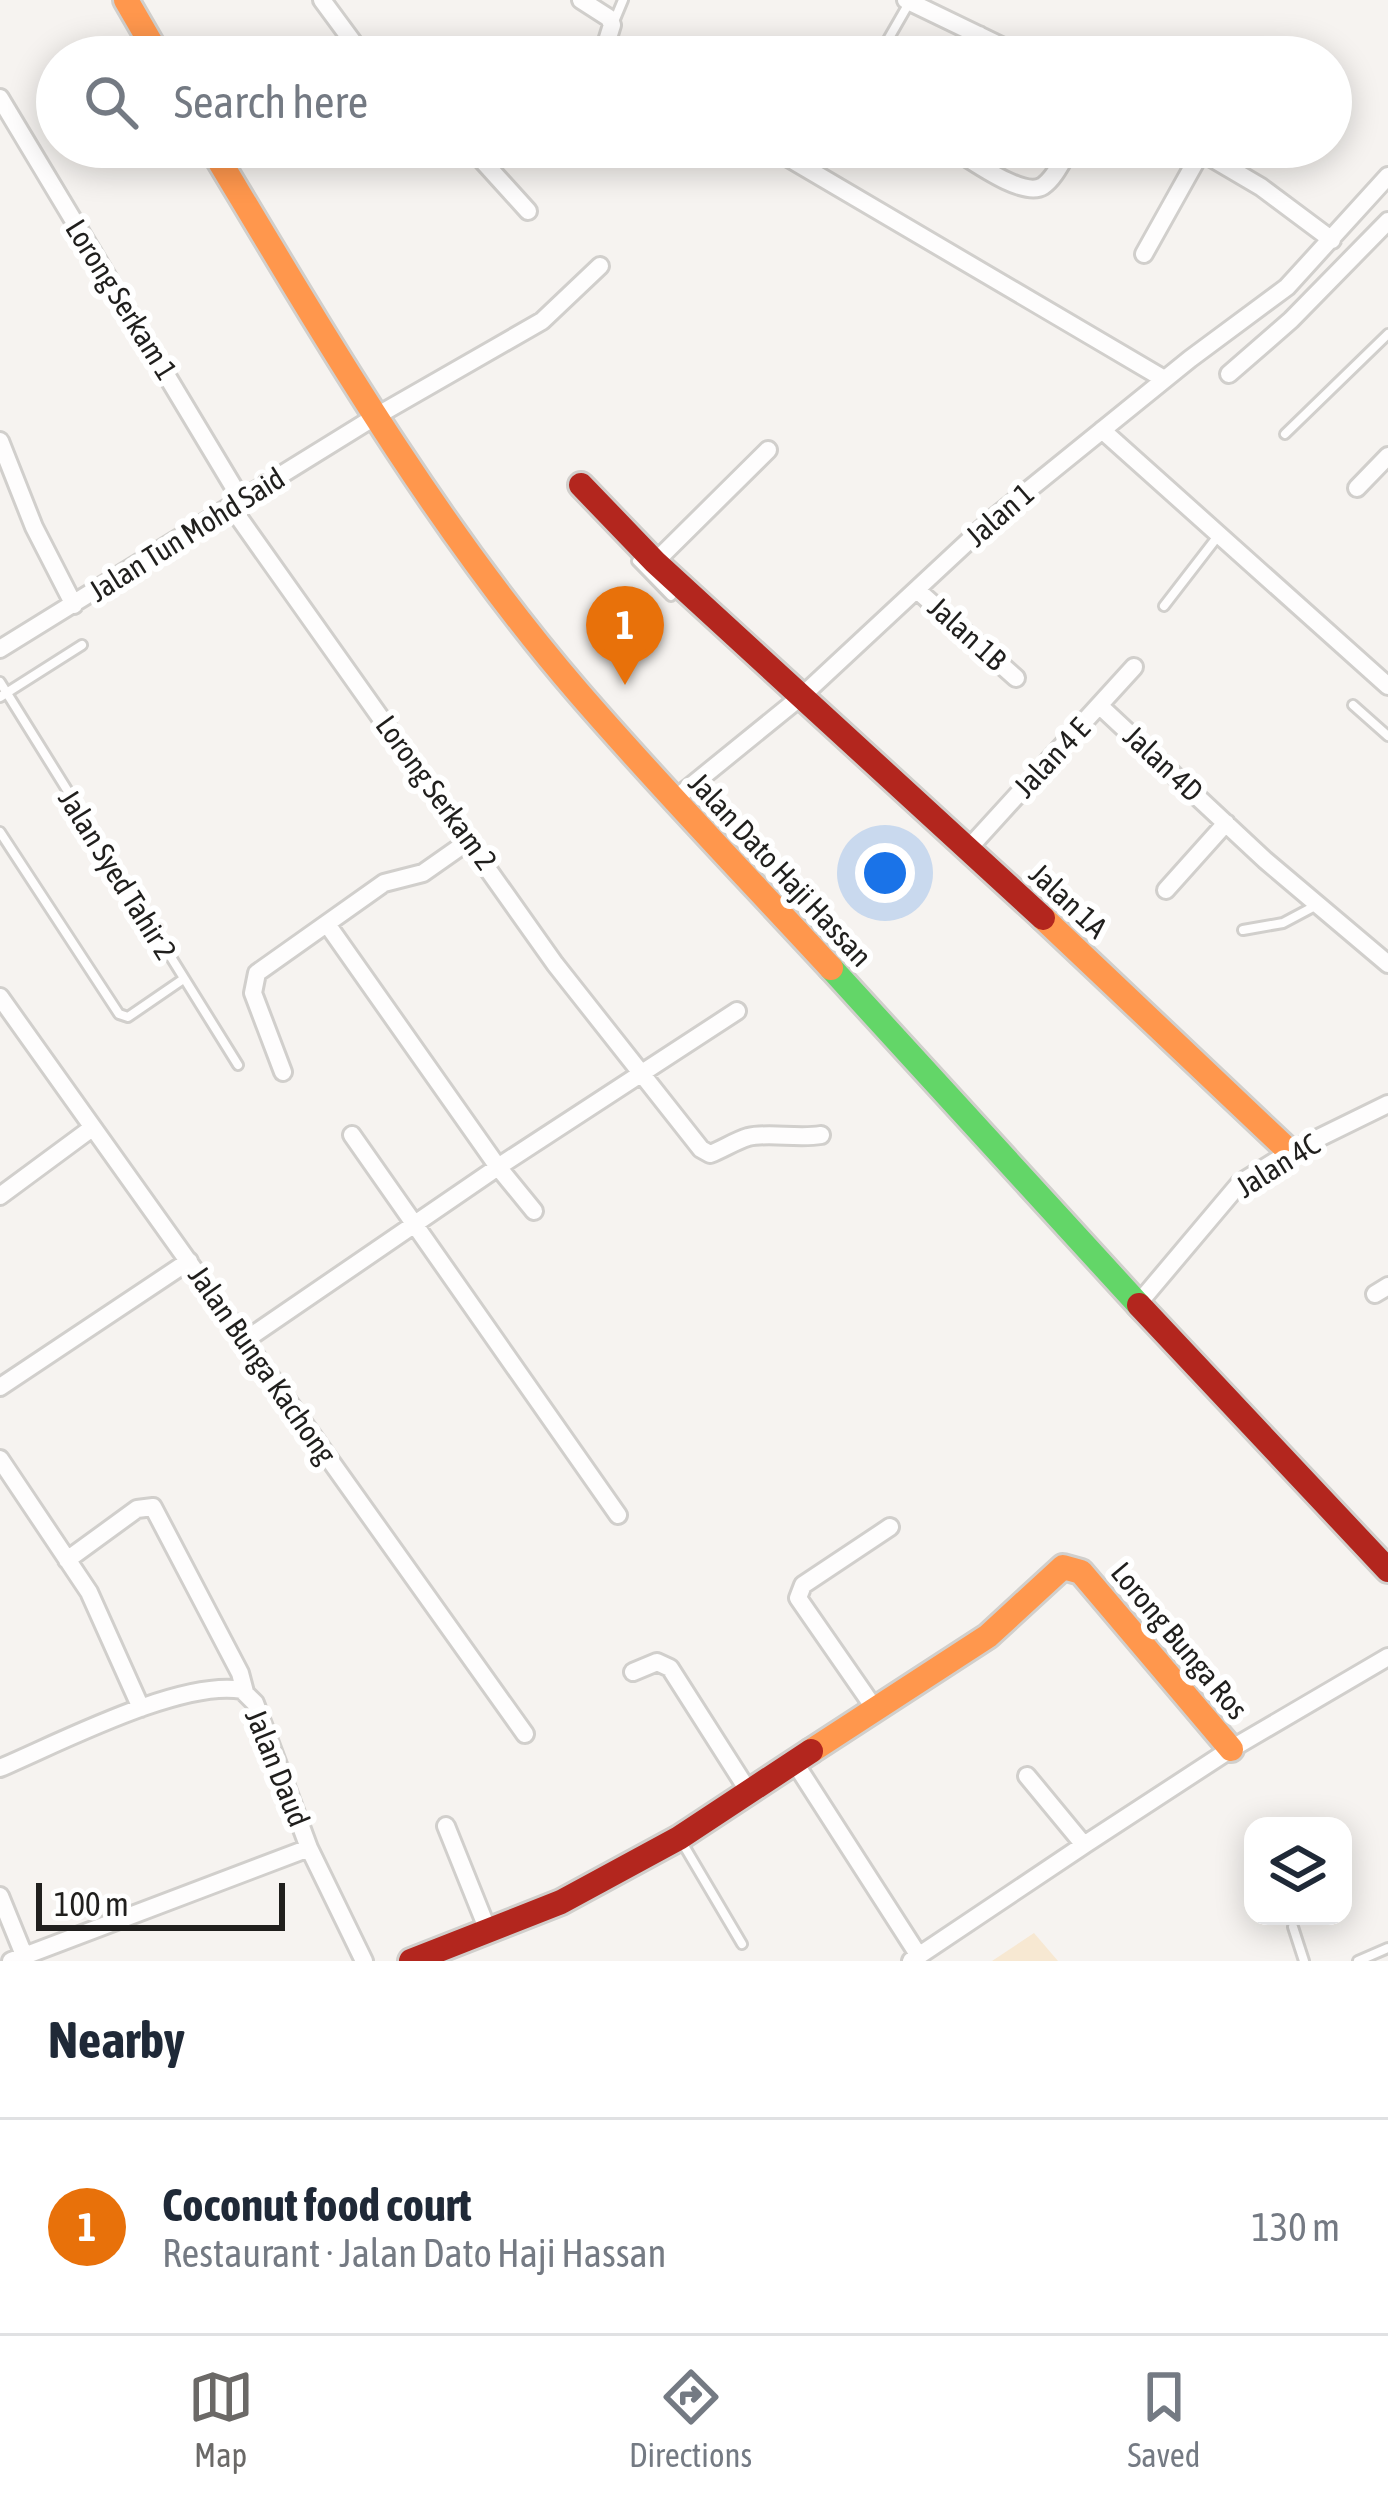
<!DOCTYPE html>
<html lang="en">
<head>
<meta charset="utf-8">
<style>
  :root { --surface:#fff; --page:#f6f6f7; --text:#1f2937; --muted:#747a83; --line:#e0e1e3; --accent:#6b6967 }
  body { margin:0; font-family:"Asap Condensed",sans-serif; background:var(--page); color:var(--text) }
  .controls { position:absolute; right:36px; bottom:36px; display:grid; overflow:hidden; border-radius:24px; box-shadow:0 6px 30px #0003 }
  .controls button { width:108px; height:108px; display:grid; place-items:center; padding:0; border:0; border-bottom:3px solid var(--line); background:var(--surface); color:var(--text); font:60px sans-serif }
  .scale { position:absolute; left:36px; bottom:30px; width:249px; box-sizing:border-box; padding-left:12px; border:6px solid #201f1d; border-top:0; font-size:33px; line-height:42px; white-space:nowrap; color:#201f1d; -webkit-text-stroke:9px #fff; paint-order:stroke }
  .you { position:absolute; left:885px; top:873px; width:42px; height:42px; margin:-30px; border:9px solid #fff; border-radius:50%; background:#1a73e8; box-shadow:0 0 0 18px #1a73e833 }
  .badge { display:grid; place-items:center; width:78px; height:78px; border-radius:50%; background:var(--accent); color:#fff; font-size:39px; font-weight:700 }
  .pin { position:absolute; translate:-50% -99px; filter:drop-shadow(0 3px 6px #0008) }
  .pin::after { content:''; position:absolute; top:63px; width:42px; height:36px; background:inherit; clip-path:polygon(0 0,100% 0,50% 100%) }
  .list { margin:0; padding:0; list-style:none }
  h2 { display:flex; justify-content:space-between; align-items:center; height:156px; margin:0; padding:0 48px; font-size:51px }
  h2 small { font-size:39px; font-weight:400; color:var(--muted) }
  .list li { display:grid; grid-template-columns:78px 1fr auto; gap:36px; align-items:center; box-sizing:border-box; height:216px; padding:0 48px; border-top:3px solid var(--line) }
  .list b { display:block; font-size:45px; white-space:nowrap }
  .list p { margin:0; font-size:39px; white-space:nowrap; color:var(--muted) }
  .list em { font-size:39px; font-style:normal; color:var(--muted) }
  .icon { flex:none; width:66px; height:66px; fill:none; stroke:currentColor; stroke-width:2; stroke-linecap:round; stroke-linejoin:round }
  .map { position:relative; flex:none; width:1388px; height:1961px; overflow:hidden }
  .search { position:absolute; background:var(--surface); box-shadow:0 6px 30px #0003; left:36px; right:36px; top:36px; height:132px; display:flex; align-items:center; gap:30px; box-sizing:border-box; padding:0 42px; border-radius:66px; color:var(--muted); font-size:45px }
  .sheet { height:372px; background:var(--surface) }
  nav { display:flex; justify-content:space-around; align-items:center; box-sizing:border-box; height:168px; border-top:3px solid var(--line); background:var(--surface); font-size:33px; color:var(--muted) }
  nav a { display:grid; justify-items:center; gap:6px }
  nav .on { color:var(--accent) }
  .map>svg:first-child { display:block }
  .green { fill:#f7e8d2 }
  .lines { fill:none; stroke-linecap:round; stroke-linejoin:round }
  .lane-casing { stroke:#d1cfcc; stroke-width:14 }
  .street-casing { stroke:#d1cfcc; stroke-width:22 }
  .fast-casing { stroke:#d1cfcc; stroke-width:30 }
  .slow-casing { stroke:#d1cfcc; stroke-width:30 }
  .jam-casing { stroke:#d1cfcc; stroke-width:30 }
  .lane { stroke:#fefdfd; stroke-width:8 }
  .street { stroke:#fefdfd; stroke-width:16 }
  .fast { stroke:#63d668; stroke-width:24 }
  .slow { stroke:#ff974d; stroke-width:24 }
  .jam { stroke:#b3261e; stroke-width:24 }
  .labels { text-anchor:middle; stroke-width:12; stroke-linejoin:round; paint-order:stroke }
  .street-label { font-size:30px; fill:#201f1d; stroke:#fff }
</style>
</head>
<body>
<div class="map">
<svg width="1388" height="1961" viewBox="0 0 1388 1961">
  <rect width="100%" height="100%" fill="#f6f3f0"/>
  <path class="green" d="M1034,1933L1058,1961H992Z"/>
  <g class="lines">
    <defs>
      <path id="lane" d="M613,24L623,0
        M878,57L909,3
        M1161,57L1162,56
        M1285,434L1388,334
        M637,561L671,596
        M1164,606L1218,536
        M0,682L238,1065
        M0,697L82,645
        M1353,705L1388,736
        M0,832L119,1014L128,1017L182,980
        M1243,930L1283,923L1315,906
        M683,1844L742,1944
        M1293,1927L1304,1961
        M1358,1961L1388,1948"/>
      <path id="street" d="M322,0L364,57
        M581,0L609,18L612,25L602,57
        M906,0L1024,57
        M798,53L805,57
        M966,57L979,35
        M0,98L242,501
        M470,147L528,211
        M770,147L1164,379
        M950,147C970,159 1023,199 1043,186C1055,178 1063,159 1071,147
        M1193,147L1261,187L1332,240
        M219,160L243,147
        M1144,254L1201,152
        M1229,374L1291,320L1388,221
        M1102,430L1388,686
        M0,441L34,527L74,605
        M1357,488L1388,456
        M232,508L555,964L701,1149L710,1154C723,1149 735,1141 748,1137C769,1132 797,1139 821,1135
        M655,562L768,450
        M917,590L1016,678
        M0,649L373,418L542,321L600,266
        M1100,706L1265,860L1388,964
        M675,799L803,695L990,521L1190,359L1287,287L1388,176
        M969,848L1134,667
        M1166,890L1226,823
        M327,924L498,1167L534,1211
        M0,997L525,1734
        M283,1072L253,993L257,973L384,883L423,873L470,840
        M352,1135L618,1515
        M0,1196L92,1128
        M1375,1294L1388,1286
        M1138,1304L1240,1183L1290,1152L1388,1104
        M244,1341L498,1167L737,1011
        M0,1387L189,1261
        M0,1459L89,1592L141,1708
        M67,1560L137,1509L153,1507L240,1673L245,1692
        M633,1672L657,1662L670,1668L749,1792
        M877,1712L798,1598L803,1585L890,1527
        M795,1763L919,1956
        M0,1768C59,1743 181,1679 242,1690L255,1703L309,1848L11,1961
        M1027,1776L1084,1845L1231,1749L1388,1657
        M446,1826L489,1933
        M309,1848L364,1961
        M0,1896L24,1955
        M911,1961L1084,1845"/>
      <path id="fast" d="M831,968L1139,1305"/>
      <path id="slow" d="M126,0L159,57
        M211,147C324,335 434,525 578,692C659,786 746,876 831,968
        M1043,918L1290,1152
        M811,1751L988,1636L1063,1567L1081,1572L1231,1749"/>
      <path id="jam" d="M581,485L655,562L1043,918
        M1139,1305L1388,1570
        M411,1961L561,1902L679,1838L811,1751"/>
    </defs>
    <use href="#lane" class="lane-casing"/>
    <use href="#street" class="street-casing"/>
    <use href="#fast" class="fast-casing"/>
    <use href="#slow" class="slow-casing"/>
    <use href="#jam" class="jam-casing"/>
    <use href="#lane" class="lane"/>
    <use href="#street" class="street"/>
    <use href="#fast" class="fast"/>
    <use href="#slow" class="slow"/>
    <use href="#jam" class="jam"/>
  </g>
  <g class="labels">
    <g class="street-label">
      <text transform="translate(121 300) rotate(58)" y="10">Lorong Serkam 1</text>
      <text transform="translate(1000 515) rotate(-41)" y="10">Jalan 1</text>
      <text transform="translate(187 535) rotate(-32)" y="10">Jalan Tun Mohd Said</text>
      <text transform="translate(967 634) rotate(42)" y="10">Jalan 1B</text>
      <text transform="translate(1052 758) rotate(-47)" y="10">Jalan 4 E</text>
      <text transform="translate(1163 764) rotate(43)" y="10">Jalan 4D</text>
      <text transform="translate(436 793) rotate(54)" y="10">Lorong Serkam 2</text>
      <text transform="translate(780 870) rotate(47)" y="10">Jalan Dato Haji Hassan</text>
      <text transform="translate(117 875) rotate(58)" y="10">Jalan Syed Tahir 2</text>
      <text transform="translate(1068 901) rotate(43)" y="10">Jalan 1A</text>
      <text transform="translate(1278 1166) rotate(-32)" y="10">Jalan 4C</text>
      <text transform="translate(262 1365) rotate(55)" y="10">Jalan Bunga Kachong</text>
      <text transform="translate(1179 1641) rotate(50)" y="10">Lorong Bunga Ros</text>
      <text transform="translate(277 1768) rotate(68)" y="10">Jalan Daud</text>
    </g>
  </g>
</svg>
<div class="controls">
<button><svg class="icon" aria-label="layers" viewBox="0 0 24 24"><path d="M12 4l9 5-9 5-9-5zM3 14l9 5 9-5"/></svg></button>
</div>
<div class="scale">100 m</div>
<div class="you"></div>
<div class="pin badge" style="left:625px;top:685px;background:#e8710a">1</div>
<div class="search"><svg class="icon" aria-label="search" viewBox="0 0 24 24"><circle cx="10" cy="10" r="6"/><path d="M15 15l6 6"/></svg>Search here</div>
</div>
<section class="sheet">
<h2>Nearby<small></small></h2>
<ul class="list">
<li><span class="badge" style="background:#e8710a">1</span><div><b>Coconut food court</b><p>Restaurant · Jalan Dato Haji Hassan</p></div><em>130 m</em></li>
</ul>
</section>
<nav>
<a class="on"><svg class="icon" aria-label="map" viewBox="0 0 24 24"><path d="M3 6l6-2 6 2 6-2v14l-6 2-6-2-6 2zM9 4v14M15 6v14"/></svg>Map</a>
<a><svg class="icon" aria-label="directions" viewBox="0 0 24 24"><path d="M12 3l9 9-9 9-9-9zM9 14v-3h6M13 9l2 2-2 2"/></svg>Directions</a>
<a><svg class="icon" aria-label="saved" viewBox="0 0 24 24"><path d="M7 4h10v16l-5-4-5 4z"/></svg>Saved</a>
</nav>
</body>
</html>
